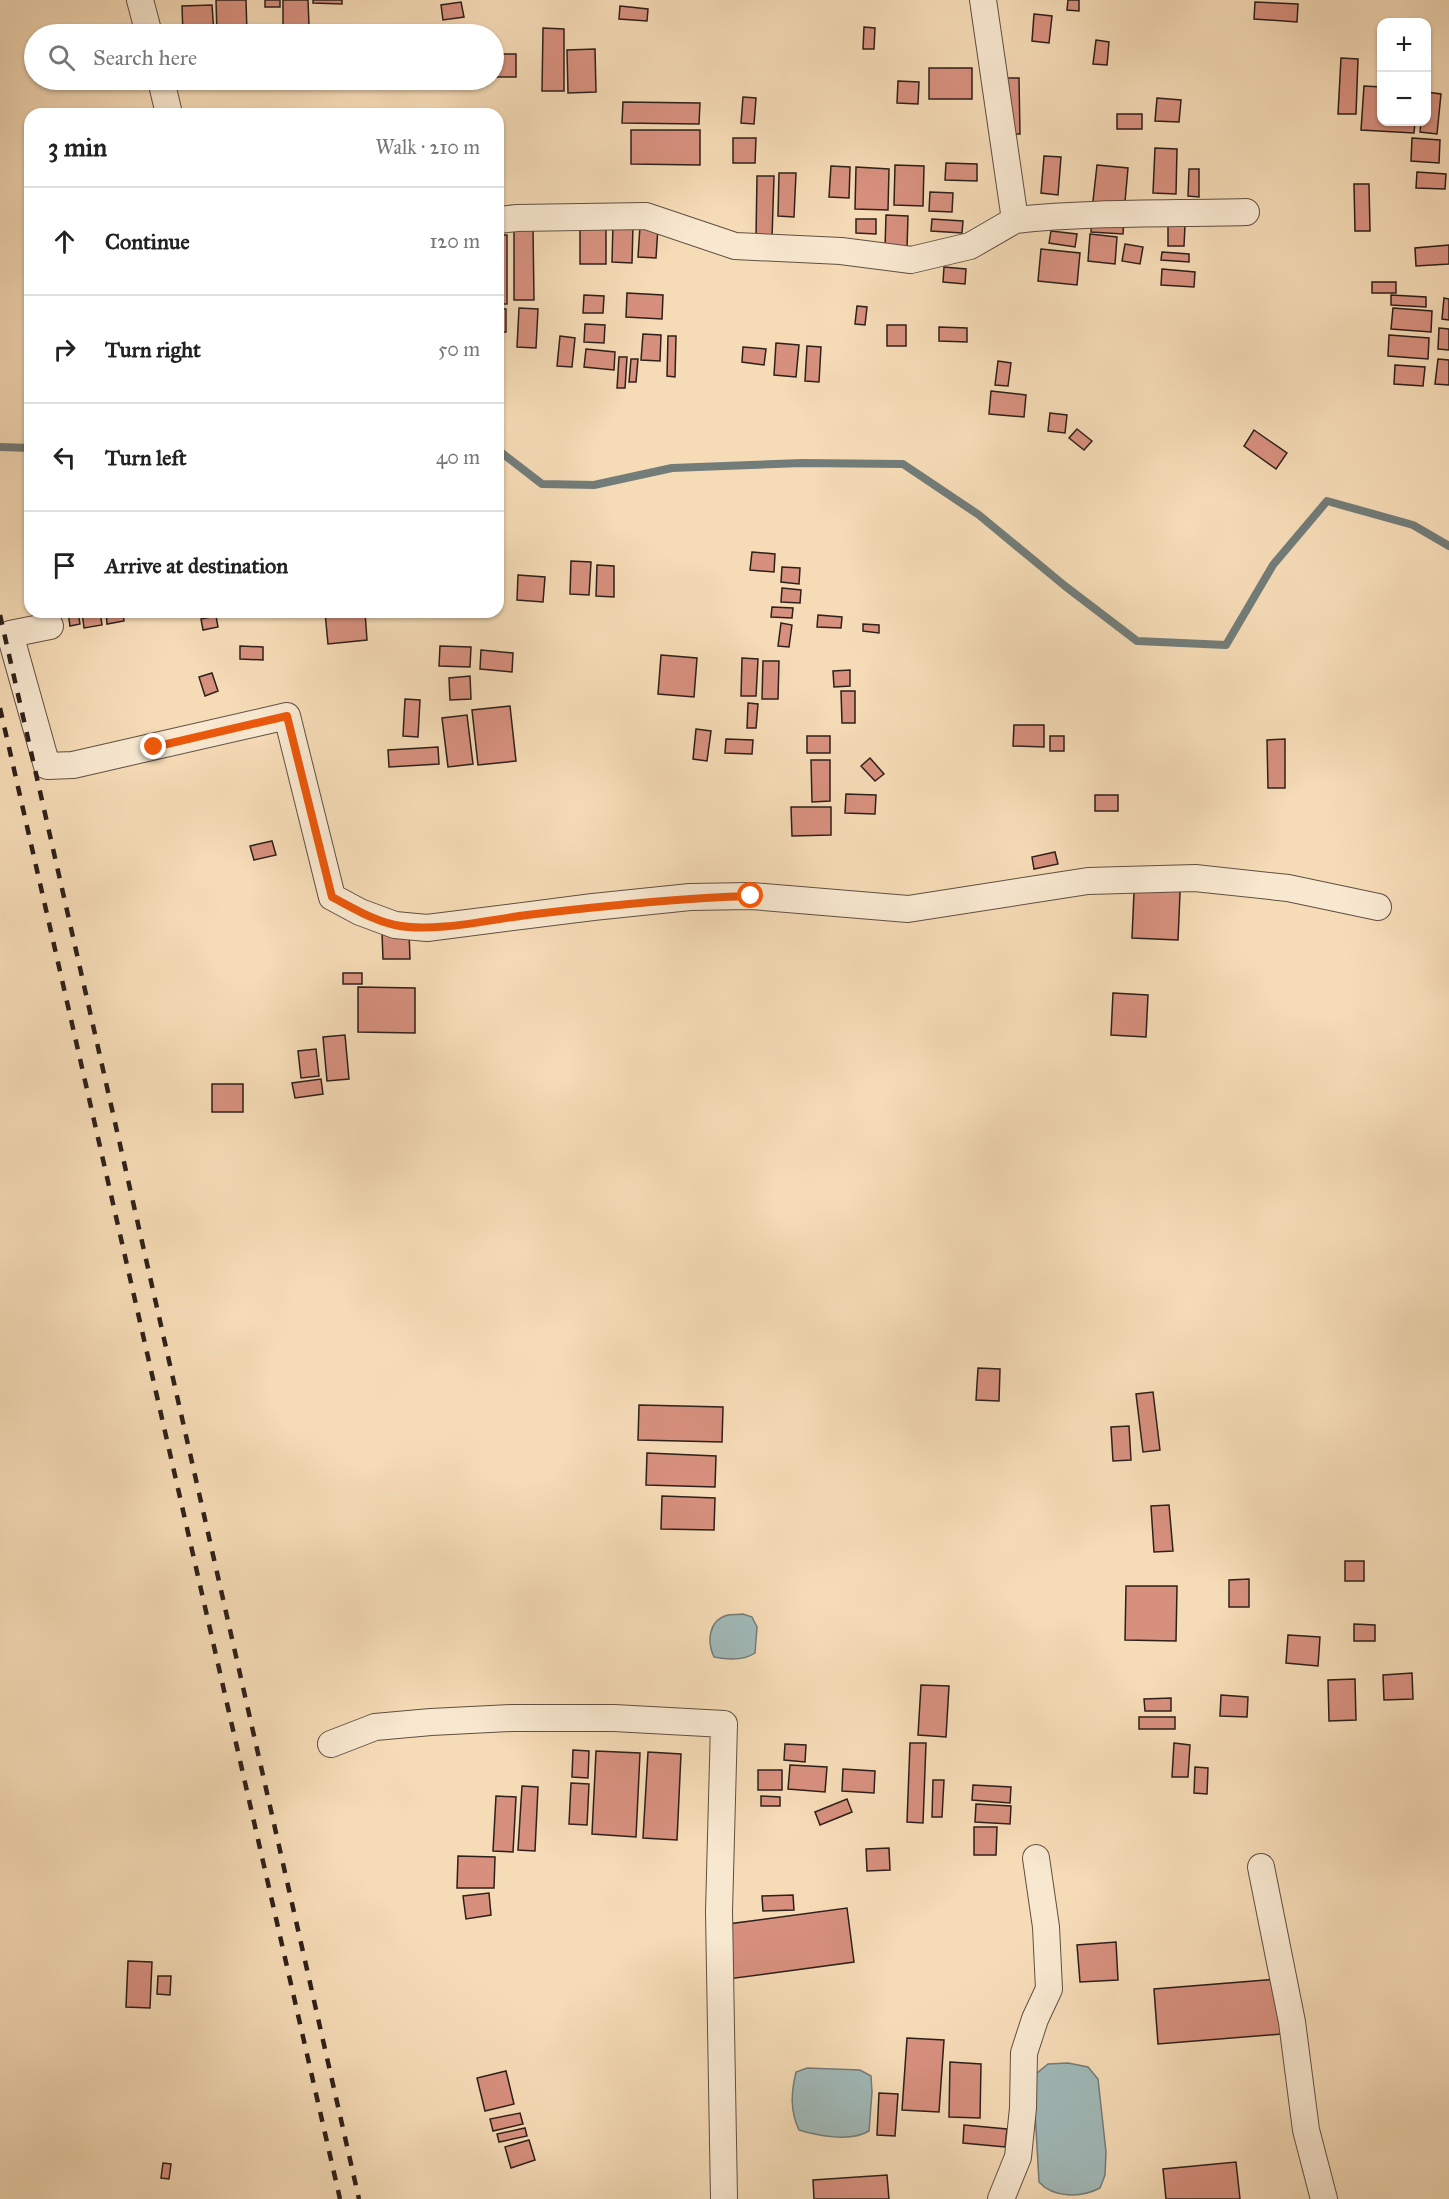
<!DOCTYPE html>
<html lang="en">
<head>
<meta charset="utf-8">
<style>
  :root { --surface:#fff; --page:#f2f2f2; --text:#222; --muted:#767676; --line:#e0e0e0 }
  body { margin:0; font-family:"IM FELL Great Primer",serif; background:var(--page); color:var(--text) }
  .controls { position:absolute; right:18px; top:18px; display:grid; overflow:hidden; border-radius:12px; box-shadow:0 2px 4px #0004 }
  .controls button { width:54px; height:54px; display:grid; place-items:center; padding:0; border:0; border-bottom:2px solid var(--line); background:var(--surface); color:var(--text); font:30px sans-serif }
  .stop { position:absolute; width:18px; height:18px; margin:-14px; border:4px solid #ea580c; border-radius:50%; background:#fff }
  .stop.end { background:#ea580c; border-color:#fff; box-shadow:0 2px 6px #0008 }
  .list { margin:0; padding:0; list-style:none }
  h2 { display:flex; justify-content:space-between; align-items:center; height:78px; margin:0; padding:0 24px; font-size:26px }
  h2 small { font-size:20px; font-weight:400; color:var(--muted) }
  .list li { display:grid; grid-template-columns:39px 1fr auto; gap:18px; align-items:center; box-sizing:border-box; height:108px; padding:0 24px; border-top:2px solid var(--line) }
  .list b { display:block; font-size:22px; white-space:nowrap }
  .list em { font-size:20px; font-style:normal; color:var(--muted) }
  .icon { flex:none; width:33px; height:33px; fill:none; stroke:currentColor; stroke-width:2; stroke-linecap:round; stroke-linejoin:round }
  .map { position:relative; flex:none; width:1449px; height:2199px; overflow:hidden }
  .search { position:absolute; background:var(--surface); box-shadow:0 2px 4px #0004; left:24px; top:24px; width:480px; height:66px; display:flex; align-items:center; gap:15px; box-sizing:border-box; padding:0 21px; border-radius:33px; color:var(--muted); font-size:22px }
  .panel { position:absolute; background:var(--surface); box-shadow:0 2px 4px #0004; left:24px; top:108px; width:480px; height:510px; border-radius:18px }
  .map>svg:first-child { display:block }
  .water { fill:#a0b9b8; stroke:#727c79; stroke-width:1.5 }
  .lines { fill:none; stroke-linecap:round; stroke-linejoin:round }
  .stream { stroke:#727c79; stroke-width:8 }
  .building { fill:#d7907e; stroke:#2e201a; stroke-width:1.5 }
  .minor-casing { stroke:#604f41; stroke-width:28 }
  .minor { stroke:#f8e8d0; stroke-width:26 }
  .rail { stroke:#2e201a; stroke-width:4.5; stroke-dasharray:10 10; stroke-linecap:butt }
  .route { stroke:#ea580c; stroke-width:8 }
</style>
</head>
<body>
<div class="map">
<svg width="1449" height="2199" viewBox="0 0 1449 2199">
  <rect width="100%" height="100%" fill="#f5dbb6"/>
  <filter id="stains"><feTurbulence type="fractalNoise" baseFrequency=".00333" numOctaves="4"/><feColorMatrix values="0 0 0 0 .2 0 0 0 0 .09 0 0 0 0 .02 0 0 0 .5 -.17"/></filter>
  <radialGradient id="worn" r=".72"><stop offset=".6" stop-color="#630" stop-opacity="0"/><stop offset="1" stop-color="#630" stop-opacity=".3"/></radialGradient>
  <path class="water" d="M743,1614L752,1617L757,1627L755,1653C743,1661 728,1660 714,1657C707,1642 708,1620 728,1615C732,1614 739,1615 743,1614Z
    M1068,2063L1088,2067L1098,2079L1106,2152L1105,2175L1100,2188C1081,2198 1053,2198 1039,2182L1034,2094L1036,2074L1048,2064Z
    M807,2068L860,2070L871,2076L872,2092L869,2131C851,2142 818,2136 799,2130C790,2111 791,2093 796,2072Z"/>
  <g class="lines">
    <path class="stream" d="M0,447L30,448
      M498,450L542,484L594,485L672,468L802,463L903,464L979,515L1065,586L1137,641L1226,645L1273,565L1327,501L1413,525L1449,546"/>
  </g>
  <path class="building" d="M216,0H246L247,34H217Z
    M265,0H280V7H265Z
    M283,0H308L309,26H283Z
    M313,0H342V4L313,3Z
    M1068,0H1079V11L1067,10Z
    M461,2L464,17L443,20L441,5Z
    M1255,2L1298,4L1297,22L1254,19Z
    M212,5L214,34H183L182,6Z
    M620,6L648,9L647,21L619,19Z
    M1034,14L1052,16L1049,43L1032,41Z
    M864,27L875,28L874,49H863Z
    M543,28L564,29V91H542Z
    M277,31L301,32V34H277Z
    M1096,40L1109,42L1107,65L1093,64Z
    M595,49L596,92L568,93L567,50Z
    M494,54H516V77H494Z
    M1341,58L1358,59L1356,114H1338Z
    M929,68H972V99H929Z
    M1003,78H1019L1020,134H1005Z
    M898,81L919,82L918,104L897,103Z
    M1364,86L1382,87V122H1415L1414,133L1361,130Z
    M1426,92L1441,94L1437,134L1420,132L1421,122H1426Z
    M743,97L756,98L754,124L741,123Z
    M1157,98L1181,100L1179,122L1155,121Z
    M623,102L700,103L699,124L622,123Z
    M1117,114H1142V129H1117Z
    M631,130H700V165L631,164Z
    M733,138H756L755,163H733Z
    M1412,138L1440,140L1439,163L1411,161Z
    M1155,148L1177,149L1176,194L1153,193Z
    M1044,156L1061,157L1058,195L1041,193Z
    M946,163L977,164V181L945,180Z
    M895,165L924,166L923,206L894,205Z
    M1097,165L1128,168L1124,213L1092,210Z
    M831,166L850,167L849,198L829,197Z
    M856,167L889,169L888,210L855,209Z
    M1189,169H1199V197L1188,196Z
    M1417,172L1446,174L1445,189L1416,188Z
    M779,173H796L794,217L778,216Z
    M757,176H774L772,238L756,237Z
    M1354,184H1369L1370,231H1355Z
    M930,192L953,193L952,212L929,211Z
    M886,215L908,216L907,249L885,248Z
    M1092,217L1124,219L1123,234L1091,232Z
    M856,219H876V234L856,233Z
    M932,219L963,221L962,233L931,231Z
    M613,224L633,225L632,263L612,262Z
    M1168,224L1185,225L1184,246H1168Z
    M640,226L658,227L656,258L638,257Z
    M580,227L606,228V264H580Z
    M514,229H533L534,300H514Z
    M1051,231L1077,234L1075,247L1049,243Z
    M1090,234L1117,237L1115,264L1088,261Z
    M498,235H507V304H498Z
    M1125,244L1143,247L1140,264L1122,261Z
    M1449,245V264L1416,266L1415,248Z
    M1041,249L1080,253L1077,285L1038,281Z
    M1162,252L1189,254V262L1161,260Z
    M944,267L966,269L965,284L943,282Z
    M1162,269L1195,272L1194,287L1161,285Z
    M1372,282H1396V293H1372Z
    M627,293L663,295L662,319L626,317Z
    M584,295L604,296L603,313H583Z
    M1391,295L1426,297V307L1391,305Z
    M1444,298L1449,299V320L1442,319Z
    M857,306L867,307L865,325L855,324Z
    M519,308L538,309L536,348L517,347Z
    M1393,308L1432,311L1431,332L1391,329Z
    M500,309H506V332H500Z
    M585,324L605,325L604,343L584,342Z
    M887,325H906V346H887Z
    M939,327L967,328V342L939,341Z
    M1439,328L1449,329V350L1438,349Z
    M643,334L661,335L660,361L641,360Z
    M1389,335L1429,338L1428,359L1388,356Z
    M560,336L575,338L572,367L557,366Z
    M668,336H676L675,377L667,376Z
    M776,343L799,345L796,377L774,375Z
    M807,346L821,347L819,382L805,381Z
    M743,347L766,349L764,365L742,362Z
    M586,349L615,352L614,370L584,367Z
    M619,357H627L625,388H617Z
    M631,359H638L636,382H629Z
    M1438,359L1449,360V385L1435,384Z
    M998,361L1011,363L1008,386L995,385Z
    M1395,365L1425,367L1423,386L1394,384Z
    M991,391L1026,395L1024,417L989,414Z
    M1050,413L1067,415L1065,433L1048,431Z
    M1077,429L1092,441L1084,450L1069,438Z
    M1254,430L1287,453L1276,469L1244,446Z
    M752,552L775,554L774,572L750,570Z
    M571,561L591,562L589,595L570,594Z
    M597,565L614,566V597L596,596Z
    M782,567L800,568L799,584L781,582Z
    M518,575L545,577L543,602L517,600Z
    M782,588L801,590L800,603L781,602Z
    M772,607L793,608L792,618L771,617Z
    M68,612H78L80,624L70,626Z
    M82,612H100L102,625L84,628Z
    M106,612H123L124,621L107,624Z
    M325,612H365L367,640L328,644Z
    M818,615L842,617L841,628L817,627Z
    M216,616L218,627L203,630L201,619Z
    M781,623L792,625L789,647L778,646Z
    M863,624L879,625V633L863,631Z
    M240,646L263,647V660L240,659Z
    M440,646L471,647L470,667L439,666Z
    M481,650L513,653L512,672L480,669Z
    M661,655L697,658L694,697L658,694Z
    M742,658L758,659L756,696H741Z
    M763,661H779L778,699H762Z
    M850,670V686L834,687L833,671Z
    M212,673L218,691L205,696L199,677Z
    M470,676L471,699L450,700L449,678Z
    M841,691H855V723H842Z
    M405,699L420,700L418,737L403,736Z
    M748,703L758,704L756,728H747Z
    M510,706L516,761L478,765L472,710Z
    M467,715L473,764L448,767L442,718Z
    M1014,725H1044V747L1013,746Z
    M696,729L711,731L707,761L693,759Z
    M807,736H830V753H807Z
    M1050,736H1064V751H1050Z
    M726,739L753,740L752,754L725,753Z
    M1285,739V788H1268L1267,740Z
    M438,747L439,764L389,767L388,750Z
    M870,758L884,774L875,781L861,766Z
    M811,760H830V801L812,802Z
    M846,794L876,795L875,814L845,813Z
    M1095,795H1118V811H1095Z
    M791,807H831V835L792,836Z
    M272,841L276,855L254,860L250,846Z
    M1055,852L1058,864L1034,869L1032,857Z
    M1135,869L1181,870L1178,940L1132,938Z
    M409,932L410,959H383L382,933Z
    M343,973H362V984H343Z
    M358,987L415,988V1033L358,1032Z
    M1113,993L1148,995L1146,1037L1111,1035Z
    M345,1035L349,1079L327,1081L323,1037Z
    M316,1049L319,1076L301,1078L298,1051Z
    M321,1079L323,1094L295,1098L292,1083Z
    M212,1084H243V1112H212Z
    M978,1368L1000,1369L999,1401L976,1400Z
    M1153,1392L1160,1450L1143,1452L1136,1394Z
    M639,1405L723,1407L722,1442L638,1440Z
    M1129,1426L1131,1460L1113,1461L1111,1427Z
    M647,1453L716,1456L715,1487L646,1485Z
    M662,1496L715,1498L714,1530L661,1529Z
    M1169,1505L1173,1551L1154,1552L1151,1506Z
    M1345,1561H1364V1581H1345Z
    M1249,1579V1607H1229V1580Z
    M1126,1586H1177L1176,1641L1125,1640Z
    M1354,1624L1375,1625V1641H1354Z
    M1288,1635L1320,1637L1318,1666L1286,1663Z
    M1412,1673L1413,1699L1384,1700L1383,1675Z
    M1355,1679L1356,1720L1329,1721L1328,1680Z
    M921,1685L949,1686L946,1737L918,1735Z
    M1221,1695L1248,1697L1247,1717L1220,1716Z
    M1171,1698V1711H1145L1144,1699Z
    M1139,1717H1175V1729H1139Z
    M910,1743H926L923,1823L907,1822Z
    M1174,1743L1190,1745L1188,1777H1172Z
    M785,1744L806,1745L805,1762L784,1760Z
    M573,1750L589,1751L588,1778L572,1777Z
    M596,1751L640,1753L636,1837L592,1834Z
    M648,1752L681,1754L677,1840L643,1838Z
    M790,1765L827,1767L825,1792L788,1789Z
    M1195,1767L1208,1768L1207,1794L1194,1793Z
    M843,1769L875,1771L874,1793L842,1791Z
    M758,1770H782V1790H758Z
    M933,1780H944L942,1817H932Z
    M571,1783L589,1784L587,1825L569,1824Z
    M973,1785L1011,1787L1010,1803L972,1800Z
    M522,1786L538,1787L535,1851L518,1850Z
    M496,1796L516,1797L513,1852L493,1851Z
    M761,1796L780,1797V1806H761Z
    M847,1799L852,1812L820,1825L815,1812Z
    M976,1804L1011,1806L1010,1824L975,1822Z
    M974,1827H997L996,1855H974Z
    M889,1848L890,1870L867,1871L866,1849Z
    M458,1856L495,1857L494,1888H457Z
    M489,1893L491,1915L466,1919L463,1896Z
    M793,1895L794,1910L763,1911L762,1896Z
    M847,1908L854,1962L728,1979V1924Z
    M1116,1942L1118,1980L1080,1982L1077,1945Z
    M128,1961L152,1962L150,2008L126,2007Z
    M158,1976H171L170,1995L157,1994Z
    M1277,1979L1281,2034L1158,2044L1154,1989Z
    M907,2038L944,2040L939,2112L902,2110Z
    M950,2062L981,2064L980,2118L949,2117Z
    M506,2071L514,2104L485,2111L477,2078Z
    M879,2093L898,2094L895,2136L877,2135Z
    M520,2113L523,2124L493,2131L490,2119Z
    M964,2125L1007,2129L1005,2147L963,2143Z
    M525,2128L527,2136L499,2142L497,2134Z
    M529,2140L535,2160L511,2168L505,2147Z
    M1236,2162L1240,2199H1166L1163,2169Z
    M163,2163L171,2164L169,2179L161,2178Z
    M887,2175L889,2199H814L813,2180Z"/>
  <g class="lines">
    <defs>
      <path id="minor" d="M140,0L149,34
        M983,0L1015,220C1091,212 1169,214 1246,212
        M161,80L169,114
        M498,220L517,218L646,216L735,246L841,251L911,260L970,246L1015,220
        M50,626L10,634L47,766L73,765L287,716L332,897L360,912L395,925L427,928L593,907L690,897L751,896L908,909L1088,881L1195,878L1288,888L1378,907
        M331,1744L375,1727L431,1722L512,1718H614L724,1724L719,1912L724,2199
        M1261,1867L1292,2022L1306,2130L1324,2199
        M1001,2199L1018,2157L1023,2108L1024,2053L1035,2019L1049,1989L1046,1927L1036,1858"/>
    </defs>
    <use href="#minor" class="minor-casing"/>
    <use href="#minor" class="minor"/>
    <path class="rail" d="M0,615L359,2199
      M0,708L340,2199"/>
  </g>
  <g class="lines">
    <path class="route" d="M154,747L287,716L332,897C352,908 373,920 395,925C433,933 488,920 527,915C602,906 676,898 751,896"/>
  </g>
  <rect width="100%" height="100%" filter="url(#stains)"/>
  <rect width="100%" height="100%" fill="url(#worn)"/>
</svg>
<div class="controls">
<button>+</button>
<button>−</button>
</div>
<div class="stop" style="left:751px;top:896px"></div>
<div class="stop end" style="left:154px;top:747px"></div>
<div class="search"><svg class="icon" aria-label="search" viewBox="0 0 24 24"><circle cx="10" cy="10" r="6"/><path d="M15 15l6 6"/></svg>Search here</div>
<section class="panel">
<h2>3 min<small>Walk · 210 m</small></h2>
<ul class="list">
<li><svg class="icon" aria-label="ahead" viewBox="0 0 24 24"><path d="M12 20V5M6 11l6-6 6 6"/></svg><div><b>Continue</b></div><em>120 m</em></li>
<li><svg class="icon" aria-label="right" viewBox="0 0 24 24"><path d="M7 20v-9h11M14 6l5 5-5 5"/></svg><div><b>Turn right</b></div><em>50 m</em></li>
<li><svg class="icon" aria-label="left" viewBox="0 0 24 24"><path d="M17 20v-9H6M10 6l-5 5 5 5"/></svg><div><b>Turn left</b></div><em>40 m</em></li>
<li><svg class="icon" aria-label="arrive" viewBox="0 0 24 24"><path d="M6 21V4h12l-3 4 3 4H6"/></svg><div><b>Arrive at destination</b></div></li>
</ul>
</section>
</div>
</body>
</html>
